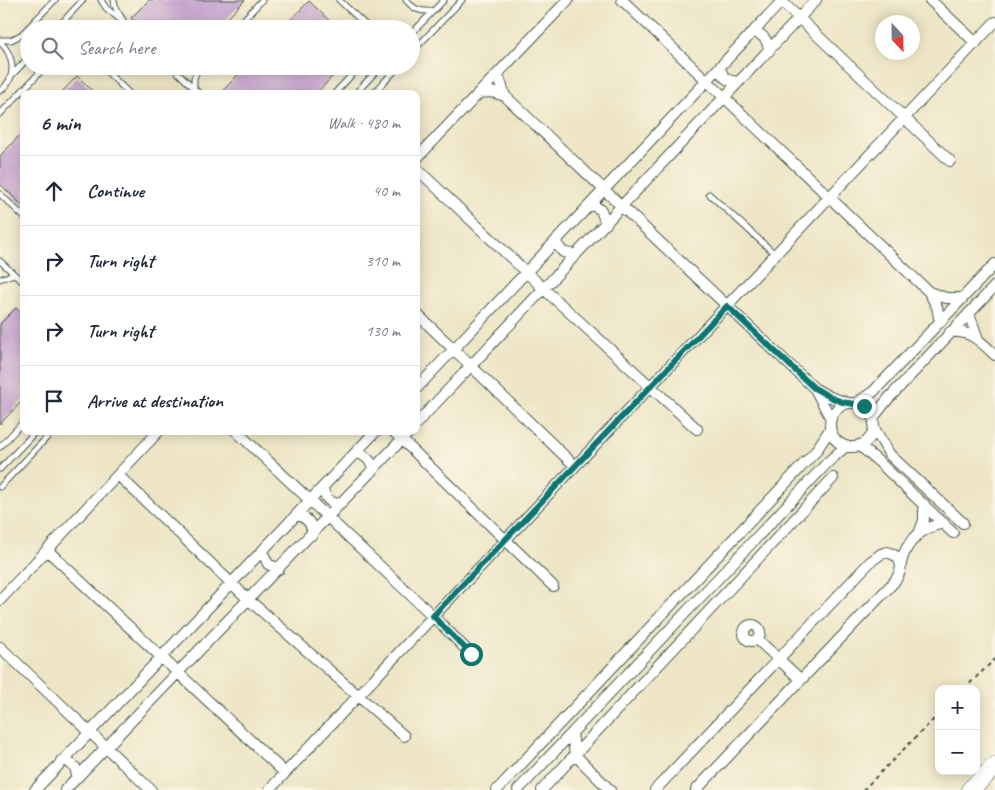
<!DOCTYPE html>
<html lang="en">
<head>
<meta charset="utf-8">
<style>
  :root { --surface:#fff; --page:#f2f2f3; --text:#1f2937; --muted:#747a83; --line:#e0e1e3 }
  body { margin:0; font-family:Caveat,sans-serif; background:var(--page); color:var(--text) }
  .controls { position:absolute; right:15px; bottom:15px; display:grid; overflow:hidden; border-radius:10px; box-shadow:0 2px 12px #0003 }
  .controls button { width:45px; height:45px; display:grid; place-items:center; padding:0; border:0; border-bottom:1px solid var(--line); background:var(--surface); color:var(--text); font:25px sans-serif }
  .compass { position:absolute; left:875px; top:15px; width:45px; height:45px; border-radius:50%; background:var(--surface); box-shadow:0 2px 12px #0003; rotate:158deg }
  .stop { position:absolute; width:15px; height:15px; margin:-11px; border:4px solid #0f766e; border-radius:50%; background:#fff }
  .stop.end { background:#0f766e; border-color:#fff; box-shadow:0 1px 5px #0008 }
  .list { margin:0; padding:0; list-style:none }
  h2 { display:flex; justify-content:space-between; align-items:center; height:65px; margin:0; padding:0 20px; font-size:21px }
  h2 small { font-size:16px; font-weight:400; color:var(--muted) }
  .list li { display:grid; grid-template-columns:32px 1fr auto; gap:15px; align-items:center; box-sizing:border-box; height:70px; padding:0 20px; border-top:1px solid var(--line) }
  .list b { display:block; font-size:19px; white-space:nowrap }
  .list em { font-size:16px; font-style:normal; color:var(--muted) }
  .icon { flex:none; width:28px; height:28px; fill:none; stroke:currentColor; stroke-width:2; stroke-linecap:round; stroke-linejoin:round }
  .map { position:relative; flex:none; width:995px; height:790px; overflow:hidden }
  .search { position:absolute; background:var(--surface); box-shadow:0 2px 12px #0003; left:20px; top:20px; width:400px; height:55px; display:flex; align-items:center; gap:12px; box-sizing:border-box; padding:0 18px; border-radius:28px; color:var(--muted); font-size:19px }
  .panel { position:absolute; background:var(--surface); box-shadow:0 2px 12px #0003; left:20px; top:90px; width:400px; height:345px; border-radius:10px }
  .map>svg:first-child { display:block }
  .building { fill:#be98ca }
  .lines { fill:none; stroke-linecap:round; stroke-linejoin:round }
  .service-casing { stroke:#3e564a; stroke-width:7 }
  .minor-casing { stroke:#3e564a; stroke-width:12 }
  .motorway-casing { stroke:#3e564a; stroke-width:19 }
  .path { stroke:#3e564a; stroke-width:2; stroke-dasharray:4 4; stroke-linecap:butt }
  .service { stroke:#fff; stroke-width:5 }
  .minor { stroke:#fff; stroke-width:10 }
  .motorway { stroke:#fff; stroke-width:18 }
  .route { stroke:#0f766e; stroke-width:6 }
</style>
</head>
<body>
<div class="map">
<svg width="995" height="790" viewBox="0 0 995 790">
  <rect width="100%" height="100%" fill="#fcf5e5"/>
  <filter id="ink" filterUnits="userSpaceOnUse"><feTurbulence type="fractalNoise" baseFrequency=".02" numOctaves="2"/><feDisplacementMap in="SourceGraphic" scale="10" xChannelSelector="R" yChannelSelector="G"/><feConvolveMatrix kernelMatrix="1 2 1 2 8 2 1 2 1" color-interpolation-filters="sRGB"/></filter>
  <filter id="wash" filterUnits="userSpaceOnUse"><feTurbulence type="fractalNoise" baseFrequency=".0096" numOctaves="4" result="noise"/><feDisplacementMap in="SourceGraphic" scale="20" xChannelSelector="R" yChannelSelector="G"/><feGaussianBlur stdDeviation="1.12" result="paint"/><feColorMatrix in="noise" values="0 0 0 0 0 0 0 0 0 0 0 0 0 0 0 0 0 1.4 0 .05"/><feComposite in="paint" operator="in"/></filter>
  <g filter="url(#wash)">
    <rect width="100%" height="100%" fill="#ede5c5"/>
    <g id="blocks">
      <path class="building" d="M149,0H245L217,29H143L131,18Z
        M309,1L338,29H282Z
        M246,66H342L316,94H220Z
        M77,76L96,94H60Z
        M24,131V207L0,184V156Z
        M16,308L24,315V399L0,424V324Z"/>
    </g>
  </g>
  <g filter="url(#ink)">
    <use href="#blocks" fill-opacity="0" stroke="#3e564a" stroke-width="1"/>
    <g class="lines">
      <defs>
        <path id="service" d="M101,0L106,8L132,29
          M114,0L116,9L123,20
          M339,0L370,29
          M406,0C414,10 421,12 433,11
          M56,29L83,0
          M235,29L262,0
          M411,34L444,0
          M0,40H11L21,35L55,0
          M0,42C14,55 18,78 0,91
          M411,53L462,0
          M101,66L130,94
          M171,66L200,94
          M12,75L29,57
          M194,88V78L199,66
          M334,94L360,66
          M355,94L381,66
          M373,94L399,66
          M0,114L46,66
          M0,194L24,217
          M709,194L775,254
          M0,261L24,283
          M0,279L14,274
          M0,447L24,421
          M0,469L36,431
          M0,487L53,431"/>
        <path id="minor" d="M622,0L929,292L937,307L940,322
          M780,0L950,161
          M930,0L976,43
          M753,32C763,34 768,40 769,51
          M720,67C722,78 729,83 740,81
          M498,74L505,96L814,388L830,397L848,403
          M478,93L492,92L505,96
          M416,159L568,0
          M416,168L544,289L697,429
          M591,204L601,210L606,224
          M555,242L563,252L576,255
          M929,292L946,298H963
          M416,313L575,466
          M969,314L978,339
          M950,332C971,330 981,342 995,355
          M416,389L783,0
          M815,389L831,419
          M856,403L873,392L995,264
          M830 425a22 22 0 1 1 44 0a22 22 0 1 1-44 0Z
          M873,418L888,399L995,286
          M416,424L816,0
          M874,428L890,455L963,523
          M236,431L433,616L471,654
          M393,431L553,586
          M859,445L879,462L953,533
          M356,452C365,455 371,460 374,469
          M118,475L249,600L404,736
          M323,487C324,498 330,504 341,504
          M296,515C307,517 313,524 312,535
          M919,534L924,520V504
          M47,550L285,773
          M262,551L268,564L279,569
          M901,563C906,541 922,527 944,523
          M0,600L159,431
          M744 633a8 8 0 1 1 16 0a8 8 0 1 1-16 0Z
          M757,639L801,680
          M0,647L151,790
          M572,733L575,755L610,790
          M61,761H67L75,767L77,776
          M35,790L376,431
          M65,790L410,431
          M269,790L995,22
          M497,790L816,451L830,429
          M518,790L828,462L846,446
          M542,790L833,478
          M655,790L870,562L881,554L887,552C904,557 904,569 894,582L696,790"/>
        <path id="motorway" d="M970,790L995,766"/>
      </defs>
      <use href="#service" class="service-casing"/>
      <use href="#minor" class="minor-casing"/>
      <use href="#motorway" class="motorway-casing"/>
      <path class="path" d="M964,689L995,659
        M863,790L939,714"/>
      <use href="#service" class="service"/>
      <use href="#minor" class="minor"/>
      <use href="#motorway" class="motorway"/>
    </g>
  </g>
  <g class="lines" filter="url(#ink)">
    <path class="route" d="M471,654L433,616L727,306L814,388C824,393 836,402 848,403C854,404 858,404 864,406"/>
  </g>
</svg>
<div class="controls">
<button>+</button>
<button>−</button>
</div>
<svg class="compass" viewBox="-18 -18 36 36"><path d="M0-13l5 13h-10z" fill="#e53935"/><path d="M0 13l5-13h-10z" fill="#747a83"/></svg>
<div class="stop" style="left:471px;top:654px"></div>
<div class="stop end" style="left:864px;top:406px"></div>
<div class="search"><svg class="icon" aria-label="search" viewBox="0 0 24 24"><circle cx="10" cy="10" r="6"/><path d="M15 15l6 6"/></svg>Search here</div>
<section class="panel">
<h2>6 min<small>Walk · 480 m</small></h2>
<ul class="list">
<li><svg class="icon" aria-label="ahead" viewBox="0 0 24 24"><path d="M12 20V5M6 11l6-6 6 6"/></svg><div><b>Continue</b></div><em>40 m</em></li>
<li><svg class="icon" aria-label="right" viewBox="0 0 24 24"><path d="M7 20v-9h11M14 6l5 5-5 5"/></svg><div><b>Turn right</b></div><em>310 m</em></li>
<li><svg class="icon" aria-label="right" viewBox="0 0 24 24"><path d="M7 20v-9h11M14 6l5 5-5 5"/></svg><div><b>Turn right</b></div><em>130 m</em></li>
<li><svg class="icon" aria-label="arrive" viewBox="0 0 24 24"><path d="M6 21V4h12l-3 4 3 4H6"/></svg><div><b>Arrive at destination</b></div></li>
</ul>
</section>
</div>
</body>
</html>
